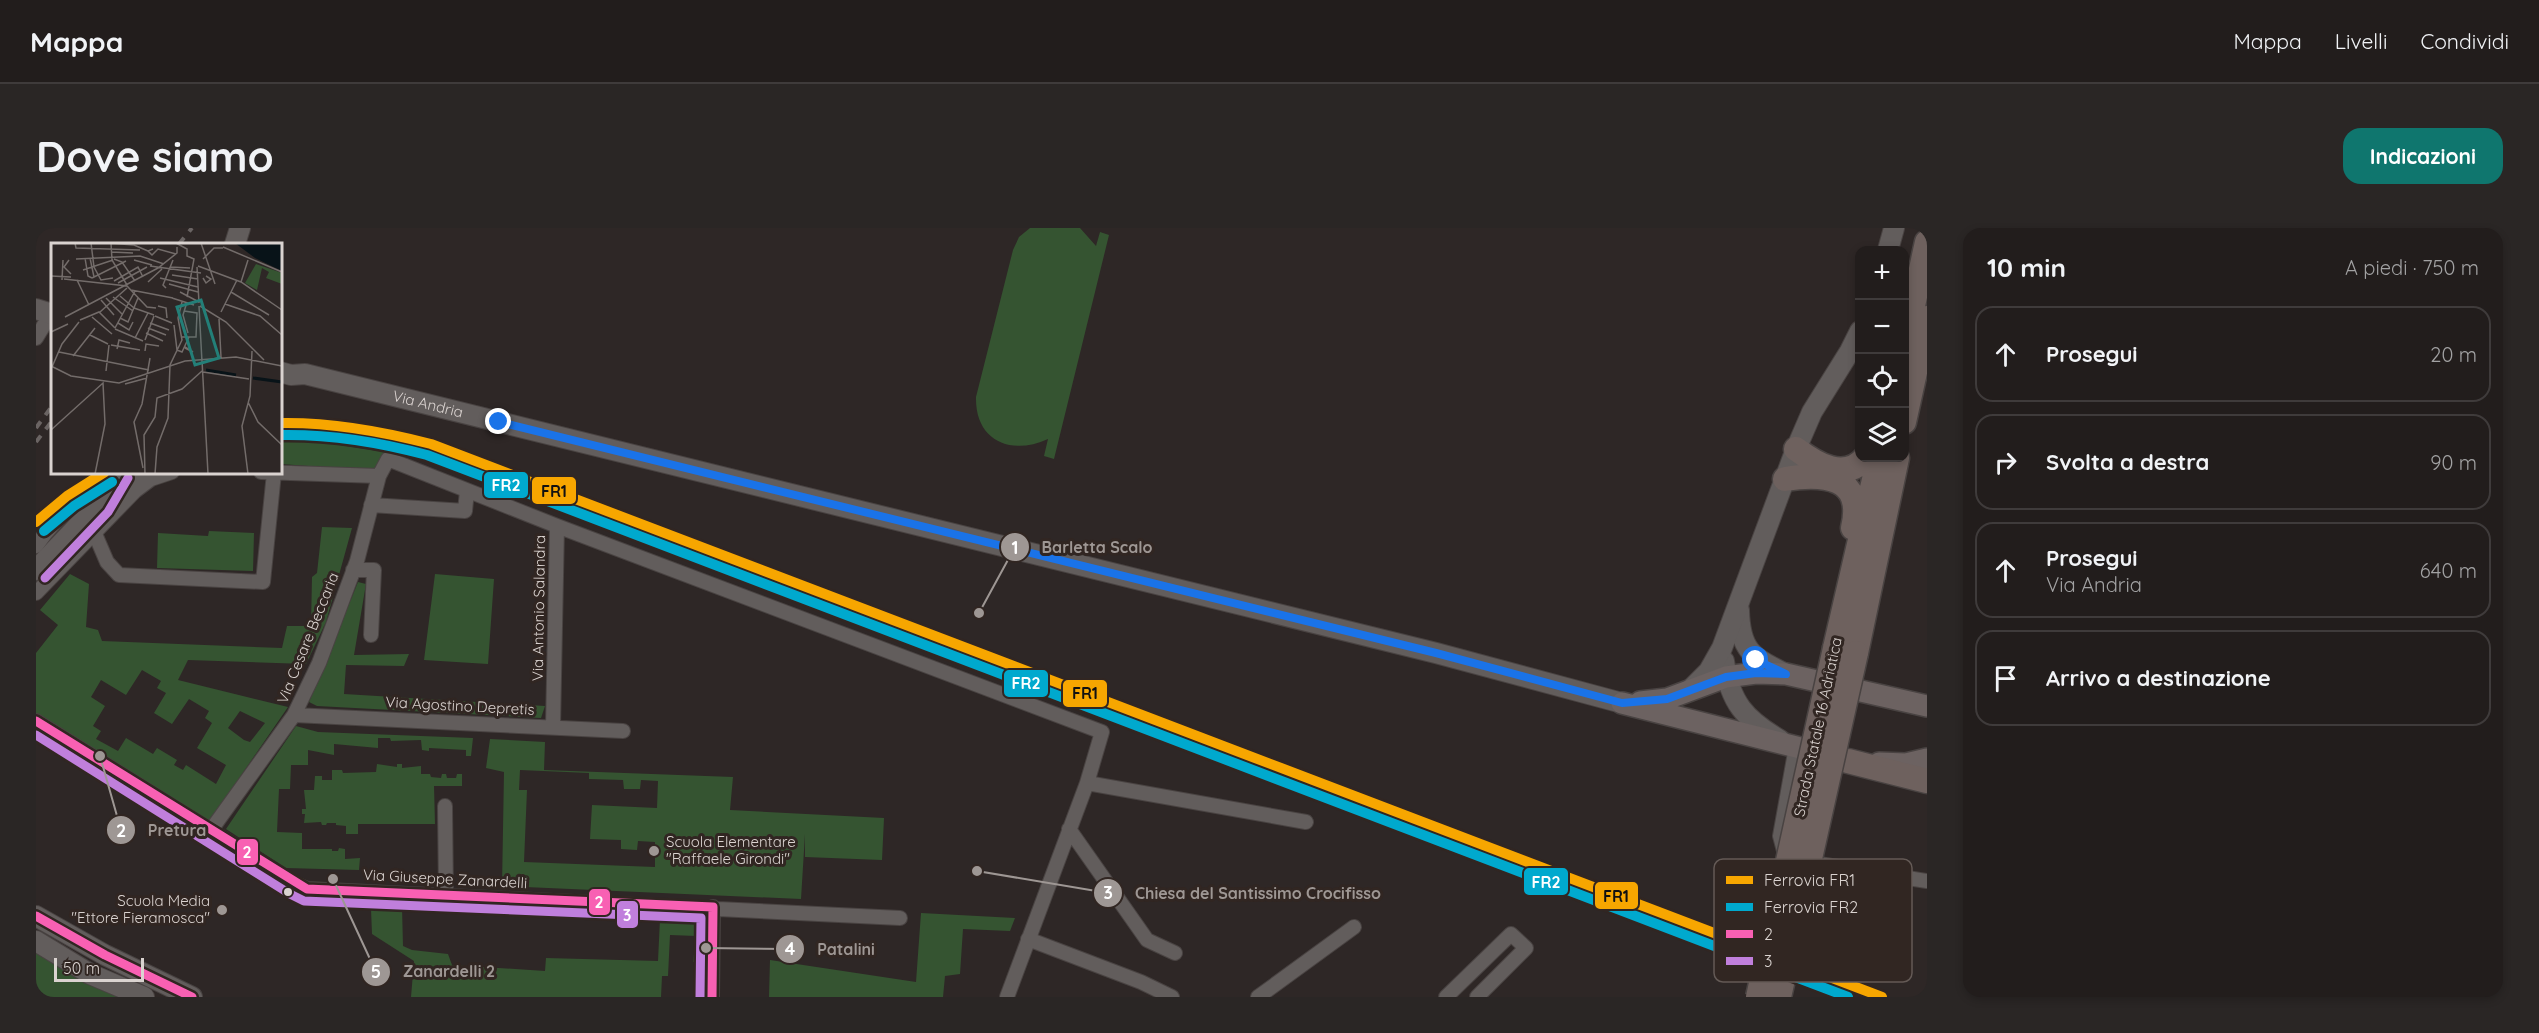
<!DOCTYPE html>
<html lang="it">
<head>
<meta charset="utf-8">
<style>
  :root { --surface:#221d1c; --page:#2a2625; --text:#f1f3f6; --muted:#a2a2a3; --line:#3f3b3b; --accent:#0f766e }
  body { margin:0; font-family:Quicksand,sans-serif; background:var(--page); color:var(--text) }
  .controls { position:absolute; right:18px; top:18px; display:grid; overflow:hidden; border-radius:12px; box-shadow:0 3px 9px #0003 }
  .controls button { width:54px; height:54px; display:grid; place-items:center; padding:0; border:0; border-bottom:2px solid var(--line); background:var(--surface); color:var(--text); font:30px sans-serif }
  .scale { position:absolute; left:18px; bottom:15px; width:90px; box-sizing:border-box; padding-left:6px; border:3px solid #dad3d0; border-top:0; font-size:16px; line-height:21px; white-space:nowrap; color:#dad3d0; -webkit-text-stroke:4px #312622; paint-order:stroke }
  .stop { position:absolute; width:18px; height:18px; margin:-14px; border:4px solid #1a73e8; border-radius:50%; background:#fff }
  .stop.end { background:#1a73e8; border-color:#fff; box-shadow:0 2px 6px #0008 }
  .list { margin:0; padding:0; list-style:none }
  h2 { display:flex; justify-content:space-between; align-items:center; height:78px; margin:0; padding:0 24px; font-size:26px }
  h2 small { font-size:20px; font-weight:400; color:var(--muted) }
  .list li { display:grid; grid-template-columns:39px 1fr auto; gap:18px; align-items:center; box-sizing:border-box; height:96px; margin:0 12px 12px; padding:0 12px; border:2px solid var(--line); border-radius:18px }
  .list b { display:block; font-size:22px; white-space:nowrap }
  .list p { margin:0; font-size:20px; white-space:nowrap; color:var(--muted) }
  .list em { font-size:20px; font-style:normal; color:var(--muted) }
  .icon { flex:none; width:33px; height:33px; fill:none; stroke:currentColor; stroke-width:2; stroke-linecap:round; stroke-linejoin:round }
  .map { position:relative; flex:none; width:1891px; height:769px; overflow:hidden; border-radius:18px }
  header { display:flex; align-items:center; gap:36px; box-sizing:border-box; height:84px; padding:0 30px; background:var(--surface); border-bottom:2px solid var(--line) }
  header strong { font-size:28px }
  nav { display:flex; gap:33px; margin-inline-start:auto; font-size:21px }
  .intro { display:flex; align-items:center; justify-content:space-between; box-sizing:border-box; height:144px; padding:0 36px }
  h1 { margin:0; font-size:42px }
  .button { padding:15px 27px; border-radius:18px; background:var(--accent); color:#fff; font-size:21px; font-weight:700 }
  main { display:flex; gap:36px; padding:0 36px }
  aside { flex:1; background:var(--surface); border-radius:18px; box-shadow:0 3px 9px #0003 }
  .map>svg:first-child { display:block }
  .green { fill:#355431; fill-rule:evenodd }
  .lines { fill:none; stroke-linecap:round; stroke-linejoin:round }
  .street-casing { stroke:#494342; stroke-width:16 }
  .secondary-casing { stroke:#494342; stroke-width:22 }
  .primary-casing { stroke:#494342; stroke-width:24 }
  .highway-casing { stroke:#494342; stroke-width:27 }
  .street { stroke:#625d5c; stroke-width:14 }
  .secondary { stroke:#625d5c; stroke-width:20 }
  .primary { stroke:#6c6261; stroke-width:21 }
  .highway { stroke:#6e615e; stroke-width:24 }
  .rail { stroke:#6a6463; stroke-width:4; stroke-dasharray:8 8; stroke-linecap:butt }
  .highway-bridge-casing { stroke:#494342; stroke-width:27; stroke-linecap:butt }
  .highway-bridge { stroke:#6e615e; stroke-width:24 }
  .bus-1-casing { stroke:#312622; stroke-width:14 }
  .bus-2-casing { stroke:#312622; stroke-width:14 }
  .bus-1 { stroke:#f860b3; stroke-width:9 }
  .bus-2 { stroke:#c07fdc; stroke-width:9 }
  .rail-1-casing { stroke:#312622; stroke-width:15 }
  .rail-2-casing { stroke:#312622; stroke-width:15 }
  .rail-1 { stroke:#f7a600; stroke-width:10 }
  .rail-2 { stroke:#00a9ce; stroke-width:10 }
  .route { stroke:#1a73e8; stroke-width:8 }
  .poi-dot { fill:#9e9794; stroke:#312622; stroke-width:2 }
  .bus-dot { fill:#dad3d0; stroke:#312622; stroke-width:2 }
  .labels { text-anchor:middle; stroke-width:6; stroke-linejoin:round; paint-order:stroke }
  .street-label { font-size:15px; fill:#dad3d0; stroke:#312622 }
  .poi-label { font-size:15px; fill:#dad3d0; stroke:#312622; text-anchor:start }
  .inset-river { fill:none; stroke:#081318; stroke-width:3 }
  .inset-road { fill:none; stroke:#736c6a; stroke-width:1.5 }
  .view { fill:#237f78; fill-opacity:0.15; stroke:#237f78; stroke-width:3 }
  .inset-edge { fill:none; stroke:#dad3d0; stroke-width:3 }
  .key { fill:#312622; stroke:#645a56; stroke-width:1.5 }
  .key-label { font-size:16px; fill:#dad3d0 }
  .leader { fill:none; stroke:#9e9794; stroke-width:2 }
  .callout-dot { fill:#9e9794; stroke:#312622; stroke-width:2 }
  .mark-label { font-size:18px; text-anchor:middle; font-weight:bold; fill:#fff }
  .callout-label { font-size:16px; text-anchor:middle; font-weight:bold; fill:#9e9794; stroke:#312622; stroke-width:6; stroke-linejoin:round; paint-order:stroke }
  .line-badge { stroke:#312622; stroke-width:2 }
  .badge-label { font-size:16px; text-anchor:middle; font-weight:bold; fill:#fff }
  .pale-badge-label { font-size:16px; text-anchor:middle; font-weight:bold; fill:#111 }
</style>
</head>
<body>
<header>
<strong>Mappa</strong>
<nav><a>Mappa</a><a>Livelli</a><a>Condividi</a></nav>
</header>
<div class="intro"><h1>Dove siamo</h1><a class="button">Indicazioni</a></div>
<main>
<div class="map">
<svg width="1891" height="769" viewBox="0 0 1891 769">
  <rect width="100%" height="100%" fill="#2e2726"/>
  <path class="green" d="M994,0H1044L1060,18L1064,4L1073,7L1018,231L1008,228L1012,211C975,228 939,213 940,169L977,22L983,9Z
    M244,212L291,215L349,224L339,243L245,236Z
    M286,299L316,300L290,394L270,436L152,432L142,452L252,479L173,594L0,488V425L22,397L4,382L34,346L53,356L50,399L62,402L66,413L246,420L251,398H275L276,349L281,345ZM106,442L125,453L121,460L130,465L118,485L136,496L153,471L173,483L169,490L176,495L161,520L190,537L180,556L150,537L147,542L138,537L141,532L121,520L117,526L90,510L82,523L60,511L65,503L57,498L69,478L55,469L65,452L90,467ZM204,483L229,495L214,514L208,512L192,500Z
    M173,303L218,305L217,343L121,340L122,305L172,308Z
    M399,346L458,351L452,436L388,432Z
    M322,354L330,356L318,427L373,426L368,438L310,437L308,466L509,478L505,490L281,478L273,474Z
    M260,498L282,504L437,510L435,528H430V522L393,520V523L386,522L385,512L355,513L354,510H342V520L298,516V527L272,522V537H255L254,561H243L241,604L266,605V621H296V623H302L303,620L309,621V631L324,630L323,642L250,640L190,601Z
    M454,511L509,514L508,542L697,549L694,582L848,590L846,632L769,629V606L765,671L466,658L468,544L450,540ZM484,542L553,545V551L587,552L588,561H604L605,552L622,553L621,580L556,577L554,611L585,612V621L601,622L602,613L619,614V639L488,634L491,562H483Z
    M341,536L361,539V536H366V540L385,538V546H394L395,549L405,550L406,546H410L411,550H420L421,546H426V558H398L399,596H322V606H310V598L300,597V595H291L290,597H286L285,594L268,595L269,586H266V581H270L268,562H278L279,548H286V552H296V542H306L307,545L340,544Z
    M366,679L367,718L376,722L412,726L416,737L509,743L510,730L622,733L624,691H669L668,733L657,734L660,708L634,707L632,748H626L625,769H375L378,733L336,706L335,681Z
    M885,685L979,690L974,703L927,701L924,746L909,748L907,769H733L734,732L880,754Z
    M0,722L83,769H0Z"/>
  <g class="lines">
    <defs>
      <path id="street" d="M0,110L8,97L16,91
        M225,244L343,248
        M335,277L429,283L431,263
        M59,306L71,334L83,347L227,354L238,245
        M0,318C30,275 64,255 116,244
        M317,342H338L335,407
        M0,365L99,263L115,251L136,244
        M258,487L587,503
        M0,493L260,656L271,661L864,690
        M517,499L521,298
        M1760,519L1744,608L1748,623L1764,633L1891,653
        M1051,555L1270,594
        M409,578L410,667
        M1033,601L1111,712L1139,725
        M175,602L258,487L283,435L321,333L343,248L352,231L521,298L1066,504L1051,555L971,769
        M992,711L1105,754L1136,769
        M676,769L677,679
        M1222,769L1318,699
        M1410,769L1475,706L1490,720L1441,769"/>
      <g id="secondary">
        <path d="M199,16L204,0"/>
        <path d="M1852,22L1858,0"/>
        <path d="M0,81L16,86"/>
        <path id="s1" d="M244,144L255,147L269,146L1400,425L1586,475"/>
        <path d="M0,342L62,277L71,264"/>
        <path d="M1703,382C1704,423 1716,429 1750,446"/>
        <path d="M1688,433C1694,475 1709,491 1744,512"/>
        <path d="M1654,462L1673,443L1686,420L1760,221L1776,184L1814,123L1824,103"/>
        <path d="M0,688L69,727L156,769"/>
        <path d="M0,713L54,746L108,769"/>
      </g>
      <path id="primary" d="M1604,474L1631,471L1690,449L1720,445L1750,446L1891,478
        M1586,475L1792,527
        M1843,535L1870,536L1891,531"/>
      <path id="highway" d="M1869,114L1891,14
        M1868,194L1891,90
        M1760,221C1780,236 1809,254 1829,230
        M1749,251C1788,245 1829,248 1817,300
        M1799,420L1843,230
        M1820,425L1861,230
        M1812,533L1891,553"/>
    </defs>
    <use href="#street" class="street-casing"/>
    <use href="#secondary" class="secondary-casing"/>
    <use href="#primary" class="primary-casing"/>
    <use href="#highway" class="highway-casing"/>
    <use href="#street" class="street"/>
    <use href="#secondary" class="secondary"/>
    <use href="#primary" class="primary"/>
    <use href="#highway" class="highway"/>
    <path class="rail" d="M143,16L156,0
      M0,200L16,178
      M0,214L16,193"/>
    <defs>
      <path id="highway-bridge" d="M1722,769L1799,420
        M1743,769L1820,425"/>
    </defs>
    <use href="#highway-bridge" class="highway-bridge-casing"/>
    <use href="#highway-bridge" class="highway-bridge"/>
    <defs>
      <path id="bus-1" d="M0,493L271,661L677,679L676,769
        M0,688L69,727L156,769"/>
      <path id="bus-2" d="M9,350L72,284L92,250
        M0,507L254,666L268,673L665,690L664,769"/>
    </defs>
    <use href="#bus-1" class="bus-1-casing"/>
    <use href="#bus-2" class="bus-2-casing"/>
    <use href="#bus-1" class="bus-1"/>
    <use href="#bus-2" class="bus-2"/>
    <defs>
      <path id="rail-1" d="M244,195C296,194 345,203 395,216L1846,769
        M0,294L31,268L69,244"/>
      <path id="rail-2" d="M244,207C295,206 343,214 391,227L1812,769
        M8,303L38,278L76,254"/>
    </defs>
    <use href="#rail-1" class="rail-1-casing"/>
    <use href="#rail-2" class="rail-2-casing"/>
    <use href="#rail-1" class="rail-1"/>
    <use href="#rail-2" class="rail-2"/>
  </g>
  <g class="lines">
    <path class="route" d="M463,194L1400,425L1586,475L1631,471L1690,449L1720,445L1750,446L1720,432"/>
  </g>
  <g class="poi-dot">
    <circle cx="618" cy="623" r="6"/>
    <circle cx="186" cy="682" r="6"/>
  </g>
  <circle class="bus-dot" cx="252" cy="664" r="5"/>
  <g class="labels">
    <g class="street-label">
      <text dy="5" stroke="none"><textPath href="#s1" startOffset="152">Via Andria</textPath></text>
      <text transform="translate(503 380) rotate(-89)" y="5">Via Antonio Salandra</text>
      <text transform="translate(272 410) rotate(-68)" y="5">Via Cesare Beccaria</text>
      <text transform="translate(424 478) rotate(3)" y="5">Via Agostino Depretis</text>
      <text transform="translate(1782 499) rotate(-78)" y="5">Strada Statale 16 Adriatica</text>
      <text transform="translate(409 651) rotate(3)" y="5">Via Giuseppe Zanardelli</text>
    </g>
    <g class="poi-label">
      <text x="630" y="619">Scuola Elementare<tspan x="630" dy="17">"Raffaele Girondi"</tspan></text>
      <text x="174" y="678" text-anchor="end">Scuola Media<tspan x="174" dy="17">"Ettore Fieramosca"</tspan></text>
    </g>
  </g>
  <g transform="translate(15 15)">
    <rect width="231" height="231" fill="#2e2726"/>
    <path d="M205,21L231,30V41L215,35L218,29L211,25L206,47L194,40Z" fill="#355431"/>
    <path d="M184,0H231V28L204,15Z" fill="#081318"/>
    <path class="inset-river" d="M155,127L185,132M202,135L231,139"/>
    <path class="inset-road" d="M24,0L25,5L89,7M40,0L43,24L50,37L62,35M57,0L83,2L97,8M60,0L61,17L76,42M92,0H115M125,0L136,6V13L143,16L136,54M150,0L164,41M172,4L231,29M102,6L97,8L101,12L107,6L125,11M60,9L82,10M34,15L37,33L41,35M39,15L43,34M25,16L89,13L113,21M63,16L71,19L84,38M152,16L163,5H172M18,17L13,24L20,31M83,17L101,22M99,23L150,30M147,23L190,39L231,67M119,24L139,25M146,24L148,60M32,27L62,17M121,32L147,36M0,33L20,34M41,35L75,18M109,35L147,44M152,35L155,40L160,36L155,33M13,36L76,43L96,64L105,65M11,37L12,17M26,37L38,62M63,38L87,24L92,34M97,39L111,26M190,39L197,17M67,40L96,24M118,41L147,49M115,45L112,42L122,17M80,47L122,55M129,49L148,59M180,49L218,72M69,53L83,65M62,54L82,68M55,55L71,71M121,55L143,62M50,57L63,72M136,59L132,72L137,90M174,61L209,73L231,92M107,63L115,65L116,75M148,63L151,119M149,63L175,79L213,117M83,65L103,72M49,69L76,45M170,69L186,37M104,73L121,80M14,74L107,25L126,10V4M41,74L61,91M69,75L77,79L87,55M29,77L48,69L64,85M67,80L78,87L82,79M99,80L118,87M123,82L126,107M64,85L84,48M97,85L115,92M64,86L92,98M0,89L17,81M95,90L112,98M39,92L57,101M131,94H145L146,70L133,68M84,95L97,70M94,97L103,73M60,102L89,107M134,105L142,109L134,104M66,106L68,97L79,100M126,107L131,109L138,94M94,108L95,101L108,103M8,109L98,127M22,113L44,85M167,114H170L168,76M151,117L157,231M0,123L20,133L68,140L134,118L185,114L231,123M1,124L11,101L28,79M55,128L58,102M152,129L198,136M74,141L96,135M197,159L207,179L231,202M0,187L52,140L54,181L44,231M92,225L83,179L91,161L99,115M94,231L93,192L104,174L106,155L131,146L151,128M104,231L106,204L117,175L119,122L131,97L127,75L131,59M197,231L191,183L199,153L201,108"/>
    <path class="view" d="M150,57L168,115L144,122L126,64Z"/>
    <rect width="231" height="231" class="inset-edge"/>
  </g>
  <rect x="1678" y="631" width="198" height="123" rx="9" class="key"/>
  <rect x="1690" y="648" width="27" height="8" fill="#f7a600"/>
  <rect x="1690" y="675" width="27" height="8" fill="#00a9ce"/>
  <rect x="1690" y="702" width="27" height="8" fill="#f860b3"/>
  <rect x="1690" y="729" width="27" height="8" fill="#c07fdc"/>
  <g class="key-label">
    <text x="1728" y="658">Ferrovia FR1</text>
    <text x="1728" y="685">Ferrovia FR2</text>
    <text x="1728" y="712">2</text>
    <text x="1728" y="739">3</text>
  </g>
  <path class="leader" d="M943 385L979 319M64 528L85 602M941 643L1072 665M670 720L754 721M297 651L340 744"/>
  <g class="callout-dot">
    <circle cx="943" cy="385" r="6"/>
    <circle cx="64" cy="528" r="6"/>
    <circle cx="941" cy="643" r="6"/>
    <circle cx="670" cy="720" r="6"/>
    <circle cx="297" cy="651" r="6"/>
    <circle cx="979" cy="319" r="15"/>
    <circle cx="85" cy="602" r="15"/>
    <circle cx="1072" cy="665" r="15"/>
    <circle cx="754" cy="721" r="15"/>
    <circle cx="340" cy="744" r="15"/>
  </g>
  <g class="mark-label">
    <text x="979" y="326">1</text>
    <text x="85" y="609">2</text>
    <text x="1072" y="671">3</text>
    <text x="754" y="727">4</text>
    <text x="340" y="750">5</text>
  </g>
  <g class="callout-label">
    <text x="1061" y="325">Barletta Scalo</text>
    <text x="141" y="608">Pretura</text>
    <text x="1222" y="671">Chiesa del Santissimo Crocifisso</text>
    <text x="810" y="727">Patalini</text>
    <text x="413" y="749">Zanardelli 2</text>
  </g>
  <g class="line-badge">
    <rect x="447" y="243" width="46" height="28" rx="6" fill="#00a9ce"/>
    <rect x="495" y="248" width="46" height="29" rx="6" fill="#f7a600"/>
    <rect x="967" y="441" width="46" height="29" rx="6" fill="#00a9ce"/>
    <rect x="1026" y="451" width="46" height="29" rx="6" fill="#f7a600"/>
    <rect x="200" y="610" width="23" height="28" rx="6" fill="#f860b3"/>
    <rect x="1487" y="639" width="46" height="29" rx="6" fill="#00a9ce"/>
    <rect x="1558" y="653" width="45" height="29" rx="6" fill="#f7a600"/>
    <rect x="552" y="660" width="23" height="28" rx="6" fill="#f860b3"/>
    <rect x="580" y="672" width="23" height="29" rx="6" fill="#c07fdc"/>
  </g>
  <g class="badge-label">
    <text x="470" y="263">FR2</text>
    <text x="990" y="461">FR2</text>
    <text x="211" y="630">2</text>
    <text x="1510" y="660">FR2</text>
    <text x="563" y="680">2</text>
    <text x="591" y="693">3</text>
  </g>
  <g class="pale-badge-label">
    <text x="518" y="269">FR1</text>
    <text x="1049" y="471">FR1</text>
    <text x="1580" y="674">FR1</text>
  </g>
</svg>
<div class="controls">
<button>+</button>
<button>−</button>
<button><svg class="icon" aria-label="locate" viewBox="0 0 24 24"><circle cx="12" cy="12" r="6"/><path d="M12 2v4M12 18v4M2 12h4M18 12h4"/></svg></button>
<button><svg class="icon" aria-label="layers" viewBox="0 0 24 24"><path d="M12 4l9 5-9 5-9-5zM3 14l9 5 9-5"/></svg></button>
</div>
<div class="scale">50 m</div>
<div class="stop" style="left:1720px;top:432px"></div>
<div class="stop end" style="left:463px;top:194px"></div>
</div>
<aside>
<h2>10 min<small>A piedi · 750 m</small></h2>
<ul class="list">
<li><svg class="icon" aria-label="ahead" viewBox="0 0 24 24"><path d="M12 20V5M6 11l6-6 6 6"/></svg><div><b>Prosegui</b></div><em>20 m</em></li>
<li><svg class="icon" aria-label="right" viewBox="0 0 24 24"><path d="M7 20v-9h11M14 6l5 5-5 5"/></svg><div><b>Svolta a destra</b></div><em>90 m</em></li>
<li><svg class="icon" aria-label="ahead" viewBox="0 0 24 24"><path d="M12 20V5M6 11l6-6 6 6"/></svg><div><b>Prosegui</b><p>Via Andria</p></div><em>640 m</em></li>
<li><svg class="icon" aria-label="arrive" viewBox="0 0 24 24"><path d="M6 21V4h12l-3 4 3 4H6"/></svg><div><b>Arrivo a destinazione</b></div></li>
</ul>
</aside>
</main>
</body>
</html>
